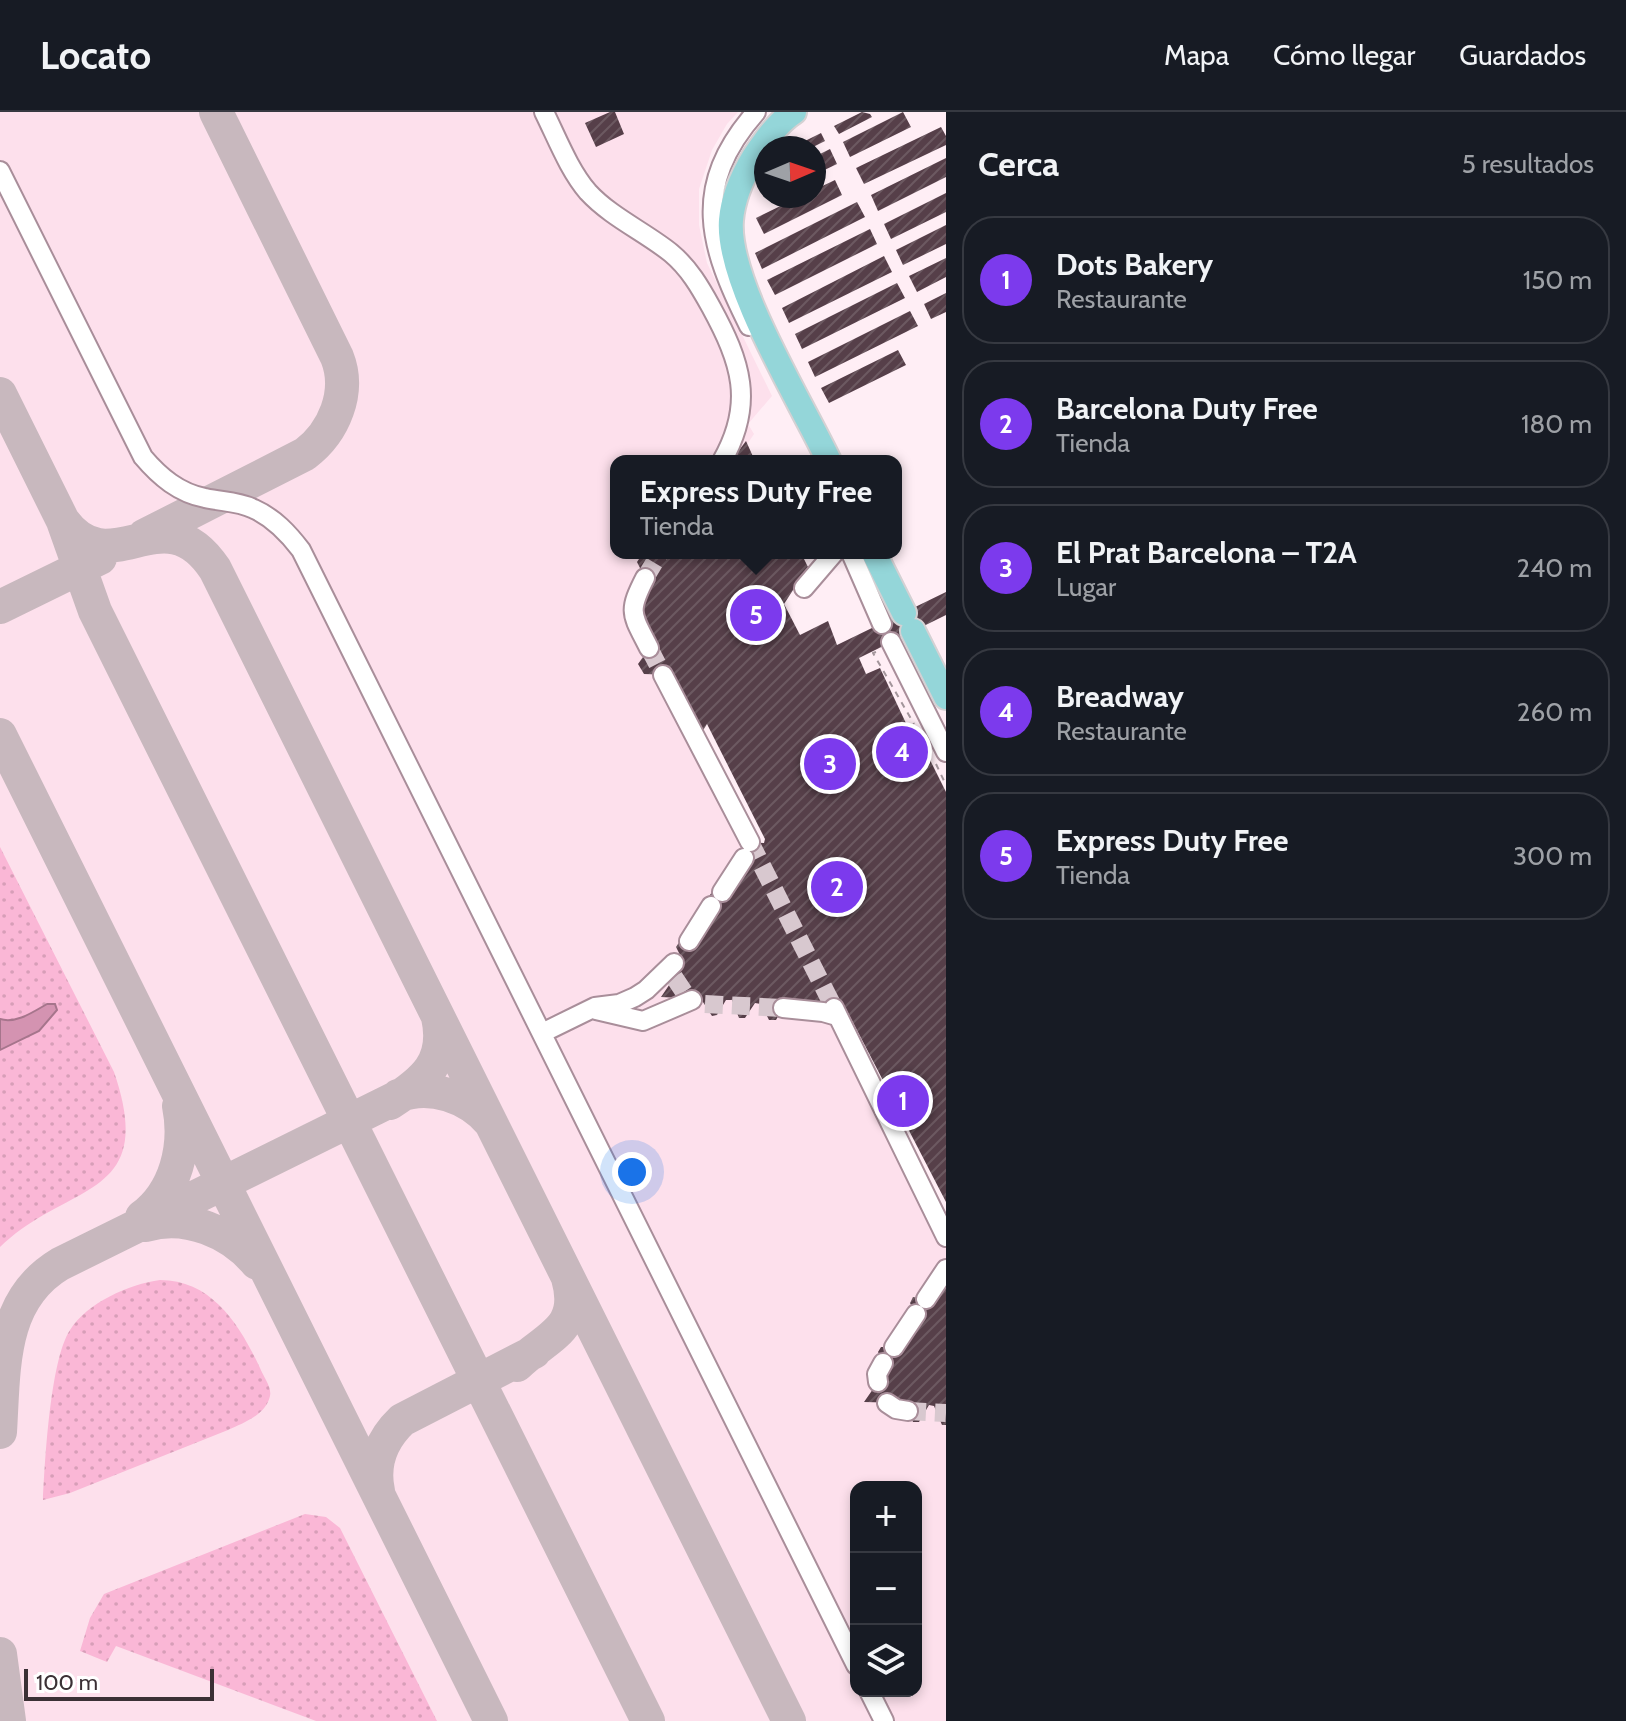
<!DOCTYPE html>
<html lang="es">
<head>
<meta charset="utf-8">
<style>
  :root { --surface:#171b24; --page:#20242c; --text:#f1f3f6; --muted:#9ea1a6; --line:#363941; --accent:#7c3aed }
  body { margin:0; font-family:Cabin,sans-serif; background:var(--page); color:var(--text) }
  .controls { position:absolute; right:24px; bottom:24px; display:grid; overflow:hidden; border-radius:16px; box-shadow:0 4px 12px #0003 }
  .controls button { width:72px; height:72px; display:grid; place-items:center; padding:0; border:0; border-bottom:2px solid var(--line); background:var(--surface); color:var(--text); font:40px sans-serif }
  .compass { position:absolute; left:754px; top:24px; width:72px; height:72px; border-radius:50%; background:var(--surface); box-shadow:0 4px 12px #0003; rotate:88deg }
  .scale { position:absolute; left:24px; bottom:20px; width:190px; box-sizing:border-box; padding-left:8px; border:4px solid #3b3035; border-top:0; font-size:22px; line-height:28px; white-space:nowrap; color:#3b3035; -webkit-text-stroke:6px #fff; paint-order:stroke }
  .you { position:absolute; left:632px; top:1060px; width:28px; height:28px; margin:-20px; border:6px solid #fff; border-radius:50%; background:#1a73e8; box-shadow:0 0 0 12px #1a73e833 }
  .badge { display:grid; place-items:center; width:52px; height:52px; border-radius:50%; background:var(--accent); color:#fff; font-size:26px; font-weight:700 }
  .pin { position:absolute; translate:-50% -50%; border:4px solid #fff; box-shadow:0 2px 8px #0006 }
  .popup { position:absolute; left:610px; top:343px; width:292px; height:104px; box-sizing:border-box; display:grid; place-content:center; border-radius:16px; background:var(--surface); filter:drop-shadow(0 2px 6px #0005); font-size:26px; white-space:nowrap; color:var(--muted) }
  .popup b { font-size:30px; color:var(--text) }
  .popup::after { content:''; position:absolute; left:50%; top:100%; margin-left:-16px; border:16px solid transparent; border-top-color:var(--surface) }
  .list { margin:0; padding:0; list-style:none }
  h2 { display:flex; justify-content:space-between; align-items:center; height:104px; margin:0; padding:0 32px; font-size:34px }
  h2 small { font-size:26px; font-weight:400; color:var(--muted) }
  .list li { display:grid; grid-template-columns:52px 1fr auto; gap:24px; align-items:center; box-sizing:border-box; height:128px; margin:0 16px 16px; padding:0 16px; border:2px solid var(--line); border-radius:32px }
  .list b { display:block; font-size:30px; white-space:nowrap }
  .list p { margin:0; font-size:26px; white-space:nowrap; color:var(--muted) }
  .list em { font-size:26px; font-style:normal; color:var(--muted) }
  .icon { flex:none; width:44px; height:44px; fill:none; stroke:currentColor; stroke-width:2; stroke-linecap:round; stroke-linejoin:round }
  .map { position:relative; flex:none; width:946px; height:1609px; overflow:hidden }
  header { display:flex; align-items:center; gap:48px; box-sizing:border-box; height:112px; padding:0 40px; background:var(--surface); border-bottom:2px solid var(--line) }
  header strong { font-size:38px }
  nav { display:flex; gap:44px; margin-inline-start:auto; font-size:28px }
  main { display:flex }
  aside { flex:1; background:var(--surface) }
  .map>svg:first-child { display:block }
  .built { fill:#fde0ec; fill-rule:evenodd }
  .grass { fill:url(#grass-dots) }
  .water { fill:#d493b1; stroke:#a6758c; stroke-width:2 }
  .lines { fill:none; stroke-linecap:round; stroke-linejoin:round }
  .taxiway { stroke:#c8b8be; stroke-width:34 }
  .building { fill:url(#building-hatch) }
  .minor-tunnel { stroke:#d8c8cf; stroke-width:18; stroke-dasharray:18 9; stroke-linecap:butt }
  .minor-casing { stroke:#a98e9a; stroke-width:22 }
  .major-casing { stroke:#d4d1d3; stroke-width:28 }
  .path { stroke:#a3959b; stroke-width:2; stroke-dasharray:6 6; stroke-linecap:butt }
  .minor { stroke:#fff; stroke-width:18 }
  .major { stroke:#94d6d9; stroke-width:24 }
</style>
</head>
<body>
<header>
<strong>Locato</strong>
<nav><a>Mapa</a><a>Cómo llegar</a><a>Guardados</a></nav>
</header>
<main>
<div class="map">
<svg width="946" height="1609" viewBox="0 0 946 1609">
  <defs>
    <pattern id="grass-dots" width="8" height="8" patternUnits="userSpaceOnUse" patternTransform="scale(2)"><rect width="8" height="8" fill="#fab7d6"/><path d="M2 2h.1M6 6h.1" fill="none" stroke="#d79eb8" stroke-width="1.8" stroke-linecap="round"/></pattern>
    <pattern id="building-hatch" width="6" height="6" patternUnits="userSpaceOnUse" patternTransform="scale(2)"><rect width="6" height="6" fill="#563f49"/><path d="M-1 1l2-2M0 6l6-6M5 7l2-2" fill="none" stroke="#6c5961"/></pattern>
  </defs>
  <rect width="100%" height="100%" fill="#ffeef5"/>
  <path class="built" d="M0,0H738L727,12L712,38L699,77V113L707,151L772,284L748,312L754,322L736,349H616V441H674L639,493L946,1101V1609H0ZM856,1375H916V1579H856Z"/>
  <path class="grass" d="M0,735L114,960C158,1088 68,1069 0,1135Z
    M160,1168C212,1168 240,1213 260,1256C263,1264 272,1275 270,1284C266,1303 243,1311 228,1318L70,1381L43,1388C45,1349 50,1249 70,1218C87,1191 129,1172 160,1168Z
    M305,1402L326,1405L340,1416L437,1609H316L116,1534L107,1550L80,1539L90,1506L104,1482Z"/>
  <path class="water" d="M47,892H55L57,898L39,919L0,938V907C16,912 33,900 47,892Z"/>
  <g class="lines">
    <path class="taxiway" d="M0,282L63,409L95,499L648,1609
      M63,409C112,475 163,379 215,457L789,1609
      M144,424L305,342C334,320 351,280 337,245L216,0
      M0,495L100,446
      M0,623L491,1609
      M398,984C430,971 469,985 491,1011
      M390,991C424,969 448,950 438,905
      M142,1105C176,1080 187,1034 179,994
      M146,1113C186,1101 231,1120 257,1151
      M517,1253C545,1225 583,1218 568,1166
      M0,1320C4,1255 0,1188 60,1152L408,980
      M378,1379C372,1351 382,1327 402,1308L534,1240
      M0,1542L9,1609"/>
  </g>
  <path class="building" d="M610,0H615L624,22L596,35L585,11Z
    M862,0L870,2L872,5L839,22L834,14Z
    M903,0L911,15L850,45L843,30Z
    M941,15L946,24V33L864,72L856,56Z
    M821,21L825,29L811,36H791Z
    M830,37L837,52L814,63V45Z
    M946,46V65L878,99L871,83Z
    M835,68L842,83L764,122L756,106L801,84H814V78Z
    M946,81V100L891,127L884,112Z
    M857,90L865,105L762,157L755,141Z
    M946,113V132L903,153L896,138Z
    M870,117L877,132L775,183L767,168Z
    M884,144L892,160L789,211L782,196Z
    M946,146V165L917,180L909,164Z
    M897,171L905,186L802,237L795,222Z
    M946,181V200L931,207L924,192Z
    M910,199L918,214L815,265L808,250Z
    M898,238L906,253L829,291L821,276Z
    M746,329L755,349H731Z
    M643,441H801L808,455L784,492L800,523L828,509L837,533L946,480V503L859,546L866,562L880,556L912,624L917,622L946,680V1090L846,897L785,893L776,908H769L761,892L755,891L745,906H739L732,888H726L717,903L712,904L701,887L661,885L684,851L676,835L680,829L698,830L708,786L712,780H731L747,755L741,737L743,730L764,731L765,727L707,612L702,620L673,563L644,562L638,552L655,528L639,493L650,476L637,450Z
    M946,1169V1313H942L934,1294L929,1293L919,1310H913L904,1291L864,1290L887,1257L878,1240L881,1235H901L919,1208L910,1191L913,1185L933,1188Z"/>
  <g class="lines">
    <path class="minor-tunnel" d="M645,466L660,441
      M649,536L663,563
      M750,730L834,896
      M674,865L688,886
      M705,892L783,896
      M908,1299L946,1301"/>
    <defs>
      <path id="minor" d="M544,0C557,26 569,58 588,80C611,105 645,120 671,141C689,156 700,175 711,195C741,250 755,291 722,349
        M0,59L143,345C160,365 179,381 205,386C222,390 238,389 254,397C274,406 288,421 301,438L856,1553
        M749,214C709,134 690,75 756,0
        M851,441L882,512
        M645,466C627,501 632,502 649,536
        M804,476L834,441
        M891,530L946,640
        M663,563L750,730
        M722,780L744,746
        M689,829L711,794
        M783,896L823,900L837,904
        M834,896L946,1125
        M596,898L643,909L692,888
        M542,921L595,895L619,892L635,885L646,878L674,851
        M926,1187L946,1157
        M894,1235L916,1202
        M878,1270L877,1262L883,1251
        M887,1291L896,1297L908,1299
        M869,1579L884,1609"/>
      <path id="major" d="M794,0C777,11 765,29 754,45C742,65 733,85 731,108C726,169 801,290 829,349
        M874,441L904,501
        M913,519L946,585"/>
    </defs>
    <use href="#minor" class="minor-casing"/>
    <use href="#major" class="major-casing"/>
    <path class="path" d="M876,540L873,541L914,612
      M936,652L946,673"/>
    <use href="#minor" class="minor"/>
    <use href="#major" class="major"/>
  </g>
</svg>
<div class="controls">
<button>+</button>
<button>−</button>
<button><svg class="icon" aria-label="layers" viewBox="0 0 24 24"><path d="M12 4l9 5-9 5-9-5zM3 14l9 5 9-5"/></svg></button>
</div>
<svg class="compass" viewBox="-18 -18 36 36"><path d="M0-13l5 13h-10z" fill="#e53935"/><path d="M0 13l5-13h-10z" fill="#9ea1a6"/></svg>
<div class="scale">100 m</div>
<div class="you"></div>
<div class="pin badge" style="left:903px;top:989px">1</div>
<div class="pin badge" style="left:837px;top:775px">2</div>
<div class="pin badge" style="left:830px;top:652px">3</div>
<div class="pin badge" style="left:902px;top:640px">4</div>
<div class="pin badge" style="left:756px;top:503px">5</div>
<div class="popup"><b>Express Duty Free</b>Tienda</div>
</div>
<aside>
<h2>Cerca<small>5 resultados</small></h2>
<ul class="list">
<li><span class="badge">1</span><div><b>Dots Bakery</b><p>Restaurante</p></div><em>150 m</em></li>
<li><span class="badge">2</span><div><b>Barcelona Duty Free</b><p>Tienda</p></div><em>180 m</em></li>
<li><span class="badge">3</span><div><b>El Prat Barcelona – T2A</b><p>Lugar</p></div><em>240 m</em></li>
<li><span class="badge">4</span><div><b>Breadway</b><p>Restaurante</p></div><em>260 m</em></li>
<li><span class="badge">5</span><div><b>Express Duty Free</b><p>Tienda</p></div><em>300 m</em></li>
</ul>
</aside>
</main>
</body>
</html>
